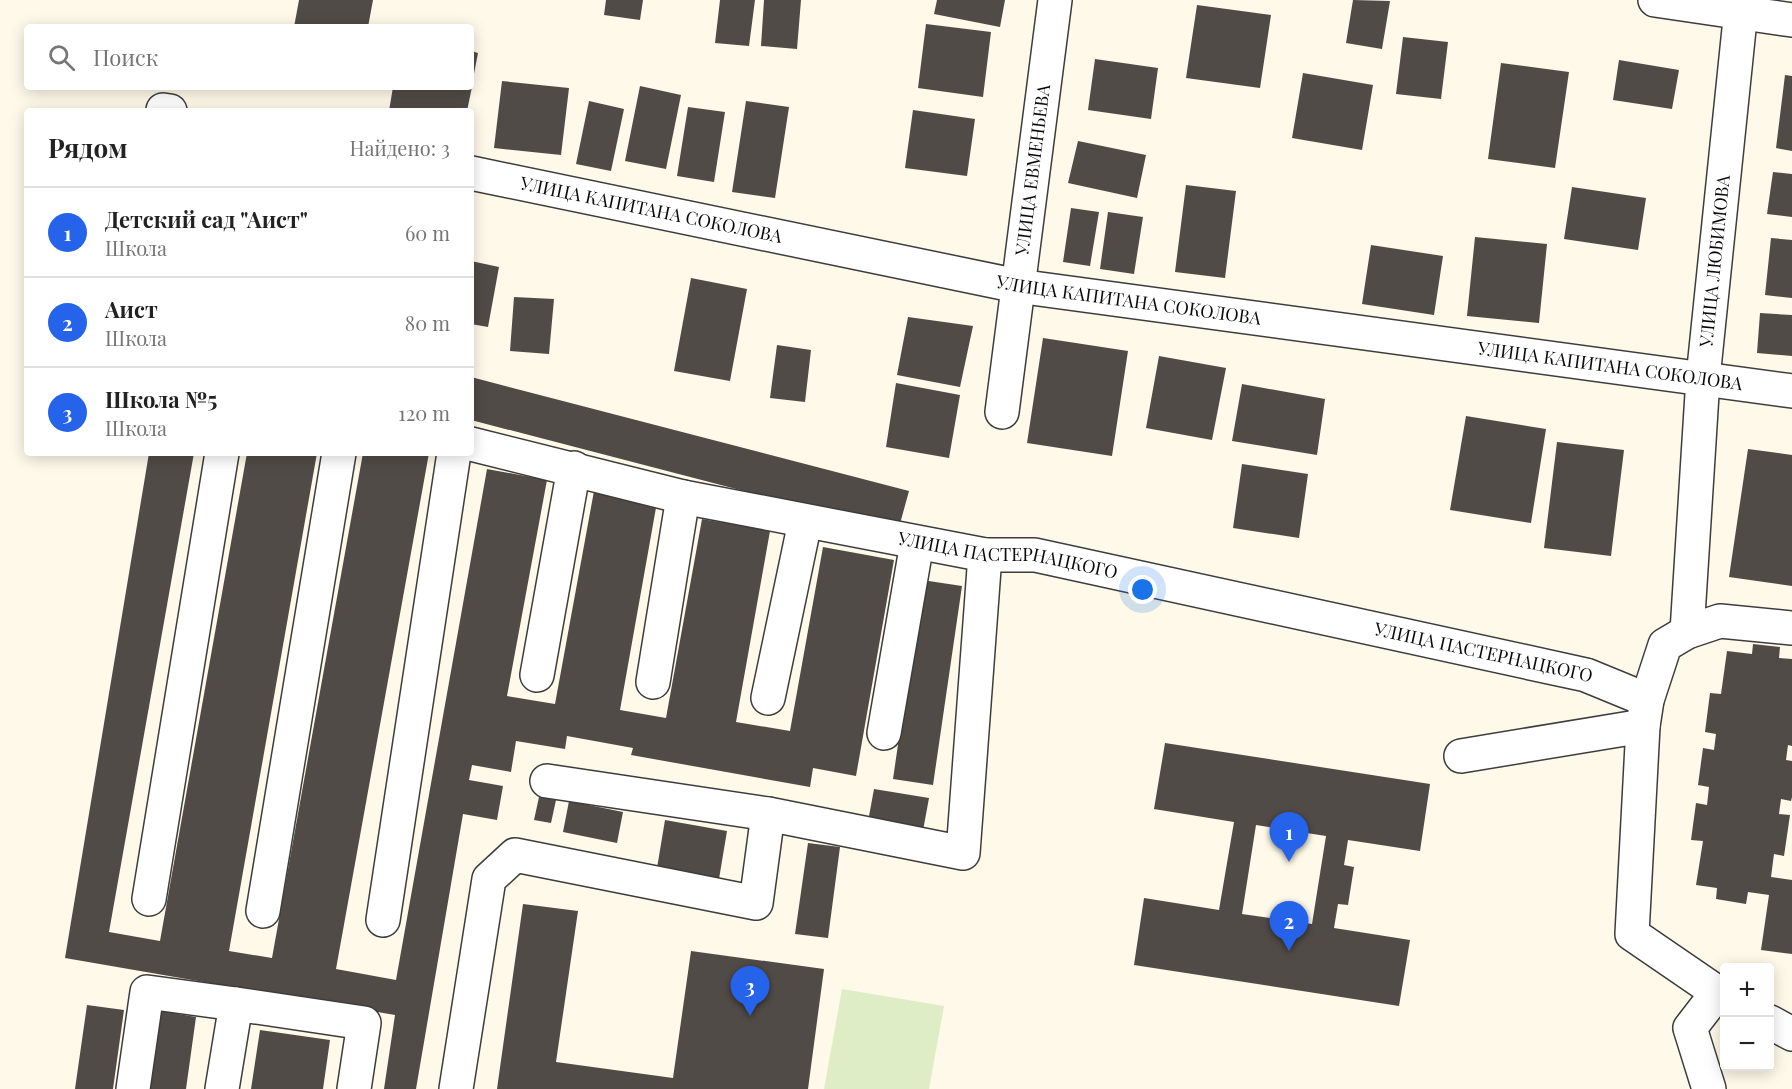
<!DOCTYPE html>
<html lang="ru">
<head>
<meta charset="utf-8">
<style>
  :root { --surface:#fff; --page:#f6f6f6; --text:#222; --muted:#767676; --line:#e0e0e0; --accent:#2563eb }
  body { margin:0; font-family:"Playfair Display",serif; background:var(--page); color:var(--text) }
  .controls { position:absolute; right:18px; bottom:18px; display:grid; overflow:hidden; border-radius:6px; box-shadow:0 3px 15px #0003 }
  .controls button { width:54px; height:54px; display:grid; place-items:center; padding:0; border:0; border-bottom:2px solid var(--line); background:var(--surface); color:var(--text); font:30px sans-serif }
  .you { position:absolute; left:1143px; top:590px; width:21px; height:21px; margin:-15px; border:4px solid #fff; border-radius:50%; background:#1a73e8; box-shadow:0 0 0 9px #1a73e833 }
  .badge { display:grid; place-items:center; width:39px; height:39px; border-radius:50%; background:var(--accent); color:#fff; font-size:20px; font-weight:700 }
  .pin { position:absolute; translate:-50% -50px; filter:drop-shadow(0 2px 3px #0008) }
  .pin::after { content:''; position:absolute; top:32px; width:21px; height:18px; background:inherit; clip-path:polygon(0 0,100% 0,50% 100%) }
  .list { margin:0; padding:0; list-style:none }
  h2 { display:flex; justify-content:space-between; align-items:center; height:78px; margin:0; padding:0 24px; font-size:26px }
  h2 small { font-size:20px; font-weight:400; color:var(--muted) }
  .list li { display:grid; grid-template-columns:39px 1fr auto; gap:18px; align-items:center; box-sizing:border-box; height:90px; padding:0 24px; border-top:2px solid var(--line) }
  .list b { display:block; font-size:22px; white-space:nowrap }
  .list p { margin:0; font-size:20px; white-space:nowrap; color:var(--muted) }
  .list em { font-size:20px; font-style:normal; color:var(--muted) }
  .icon { flex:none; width:33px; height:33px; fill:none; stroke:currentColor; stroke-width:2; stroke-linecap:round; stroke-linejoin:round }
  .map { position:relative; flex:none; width:1792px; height:1089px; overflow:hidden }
  .search { position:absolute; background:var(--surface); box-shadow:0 3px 15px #0003; left:24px; top:24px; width:450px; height:66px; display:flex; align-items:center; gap:15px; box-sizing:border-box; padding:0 21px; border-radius:6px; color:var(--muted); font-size:22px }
  .panel { position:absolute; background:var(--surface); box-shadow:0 3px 15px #0003; left:24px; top:108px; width:450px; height:348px; border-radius:6px }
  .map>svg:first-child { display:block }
  .pitch { fill:#dfedc6 }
  .building { fill:#514b47; fill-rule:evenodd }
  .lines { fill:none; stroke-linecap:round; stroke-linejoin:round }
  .minor-casing { stroke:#3d3d3d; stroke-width:36 }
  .minor { stroke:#fff; stroke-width:33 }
  .labels { text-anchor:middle; stroke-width:6; stroke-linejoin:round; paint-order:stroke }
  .street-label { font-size:18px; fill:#0a0a0a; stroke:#fff }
</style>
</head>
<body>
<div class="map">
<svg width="1792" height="1089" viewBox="0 0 1792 1089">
  <rect width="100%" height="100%" fill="#fef9e8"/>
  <path class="pitch" d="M842,989L944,1006L929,1089H824Z"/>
  <path class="building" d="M299,0H373L368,27H294Z
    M606,0H643L640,20L604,15Z
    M720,0H755L749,46L715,43Z
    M764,0H801L797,49L761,46Z
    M937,0H1005L1000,27L934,14Z
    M1353,0L1390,1L1382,49L1346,43Z
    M1197,5L1271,15L1260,88L1186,78Z
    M926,24L991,32L983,97L918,88Z
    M1403,37L1448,42L1441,99L1396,94Z
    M471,51L478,53L472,84H471Z
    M1095,59L1158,68L1151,119L1088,110Z
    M1619,60L1679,70L1672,109L1613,100Z
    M1501,63L1569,72L1555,168L1488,159Z
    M1303,73L1373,85L1362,150L1292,138Z
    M1785,75L1792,76V151L1776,148Z
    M502,81L569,88L561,155L494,148Z
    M640,86L681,95L666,169L625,161Z
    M393,87H472L467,111H389Z
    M589,101L624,109L611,171L576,164Z
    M746,101L789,107L775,198L732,192Z
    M688,107L725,112L714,182L677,176Z
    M913,110L975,119L967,176L905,168Z
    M1078,141L1146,155L1137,198L1068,183Z
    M1773,172L1792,174V217L1767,214Z
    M1186,185L1236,191L1225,278L1175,272Z
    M1572,187L1646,198L1638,250L1564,239Z
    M1071,208L1099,212L1090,266L1063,262Z
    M1108,212L1143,217L1134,274L1100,269Z
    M1475,237L1547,244L1539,323L1467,316Z
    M1771,238L1792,240V298L1765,295Z
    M1371,245L1443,256L1434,315L1362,304Z
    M471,261L499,267L488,327L471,324Z
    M691,278L747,289L730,381L674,371Z
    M514,297L554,299L549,354L510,351Z
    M1760,313L1792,315V356L1757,353Z
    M908,317L973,326L960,387L897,375Z
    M1043,338L1128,351L1112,456L1027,443Z
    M777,345L811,350L805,402L770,398Z
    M1159,356L1226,368L1212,440L1146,428Z
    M471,377L909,491L898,531L471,420Z
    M896,383L960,395L949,458L886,447Z
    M1242,384L1325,399L1317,455L1232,441Z
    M1466,416L1546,429L1531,523L1450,510Z
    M1557,442L1624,450L1611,556L1544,548Z
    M1748,449L1792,455V586L1729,577Z
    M149,453H194L109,932L160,941L247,453H317L229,951L272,958L363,453H429L336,969L396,980L487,469L547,480L507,696L555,704L594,491L657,502L620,710L666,718L702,519L770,531L736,722L790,731L823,547L894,560L856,776L813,768L810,787L631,755L633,748L567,736L565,749L516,741L511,772L472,765L469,780L503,786L497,820L463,814L416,1089H384L395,1015L65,958Z
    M1242,464L1308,474L1299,538L1233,528Z
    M922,580L962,586L933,785L893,779Z
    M1753,644L1780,647L1779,658L1792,659V746L1788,745L1786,760L1792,761V797L1791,801L1781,799L1779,814L1790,815L1784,856L1774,854L1771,877L1792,880V954L1761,950L1769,895L1748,892L1746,904L1716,899L1717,888L1696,885L1703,841L1691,840L1696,803L1707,805L1709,787L1698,785L1703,748L1714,750L1716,734L1705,732L1710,693L1721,694L1727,651L1752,654Z
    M1165,743L1430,784L1420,851L1348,840L1344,865L1354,867L1348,905L1338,904L1334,928L1410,940L1399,1006L1134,965L1144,898L1219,910L1234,822L1154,809ZM1256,825L1326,836L1312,924L1242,914Z
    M874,789L929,798L922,836L867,827Z
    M539,797L556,800L551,823L534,820Z
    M569,801L623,812L617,843L563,832Z
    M665,820L727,831L718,885L656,874Z
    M808,843L840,847L828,938L795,934Z
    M523,904L578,911L556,1062L673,1078L691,951L824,969L808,1089H497Z
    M87,1005L124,1010L113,1089H75Z
    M161,1011L196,1017L186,1089H150Z
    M260,1030L330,1040L323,1089H251Z"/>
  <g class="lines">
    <defs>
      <g id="minor">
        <path d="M1655,0L1792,20"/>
        <path d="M163,110L170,111"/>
        <path id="s1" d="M471,173L1018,286L1792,391"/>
        <path id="s2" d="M1002,412L1055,0"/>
        <path id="s3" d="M471,444L683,497L985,555H1035L1586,675L1647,700"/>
        <path id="s4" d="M1687,632L1703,378L1742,0"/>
        <path d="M537,675L574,468"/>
        <path d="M653,682L683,497"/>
        <path d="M768,698L805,522"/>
        <path d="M884,733L917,543"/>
        <path d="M1461,756L1643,726"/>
        <path d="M547,781L768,814L963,853L985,555"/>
        <path d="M149,899L222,453"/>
        <path d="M263,911L339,453"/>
        <path d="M383,920L454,453"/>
        <path d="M1724,997L1632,934L1643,726L1647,700L1665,645L1687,632L1720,621L1792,628"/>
        <path d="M1770,1022L1792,1034"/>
        <path d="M133,1089L147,992L236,1004"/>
        <path d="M222,1089L236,1004L364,1023L354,1089"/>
        <path d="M456,1089L489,879L515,855L756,903L768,814"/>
        <path d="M1709,1089L1690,1028L1717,993"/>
      </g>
    </defs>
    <use href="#minor" class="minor-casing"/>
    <use href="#minor" class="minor"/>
  </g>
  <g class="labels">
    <g class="street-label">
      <text dy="6" stroke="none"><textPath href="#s2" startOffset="244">УЛИЦА ЕВМЕНЬЕВА</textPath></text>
      <text dy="6" stroke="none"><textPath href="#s1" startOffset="184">УЛИЦА КАПИТАНА СОКОЛОВА</textPath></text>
      <text dy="6" stroke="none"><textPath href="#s4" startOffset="372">УЛИЦА ЛЮБИМОВА</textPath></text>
      <text dy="6" stroke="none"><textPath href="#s1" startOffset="670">УЛИЦА КАПИТАНА СОКОЛОВА</textPath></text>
      <text dy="6" stroke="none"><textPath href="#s1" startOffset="1156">УЛИЦА КАПИТАНА СОКОЛОВА</textPath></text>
      <text dy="6" stroke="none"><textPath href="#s3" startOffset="549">УЛИЦА ПАСТЕРНАЦКОГО</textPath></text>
      <text dy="6" stroke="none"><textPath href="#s3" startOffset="1035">УЛИЦА ПАСТЕРНАЦКОГО</textPath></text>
    </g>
  </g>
</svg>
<div class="controls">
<button>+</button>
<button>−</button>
</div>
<div class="you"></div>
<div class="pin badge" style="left:1289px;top:862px">1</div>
<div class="pin badge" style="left:1289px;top:951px">2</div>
<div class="pin badge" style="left:750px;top:1016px">3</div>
<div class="search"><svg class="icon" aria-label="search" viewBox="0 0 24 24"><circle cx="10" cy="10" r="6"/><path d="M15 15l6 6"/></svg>Поиск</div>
<section class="panel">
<h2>Рядом<small>Найдено: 3</small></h2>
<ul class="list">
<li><span class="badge">1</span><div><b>Детский сад &quot;Аист&quot;</b><p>Школа</p></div><em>60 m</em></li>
<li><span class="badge">2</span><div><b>Аист</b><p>Школа</p></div><em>80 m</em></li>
<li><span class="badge">3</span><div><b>Школа №5</b><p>Школа</p></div><em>120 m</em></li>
</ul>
</section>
</div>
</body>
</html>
